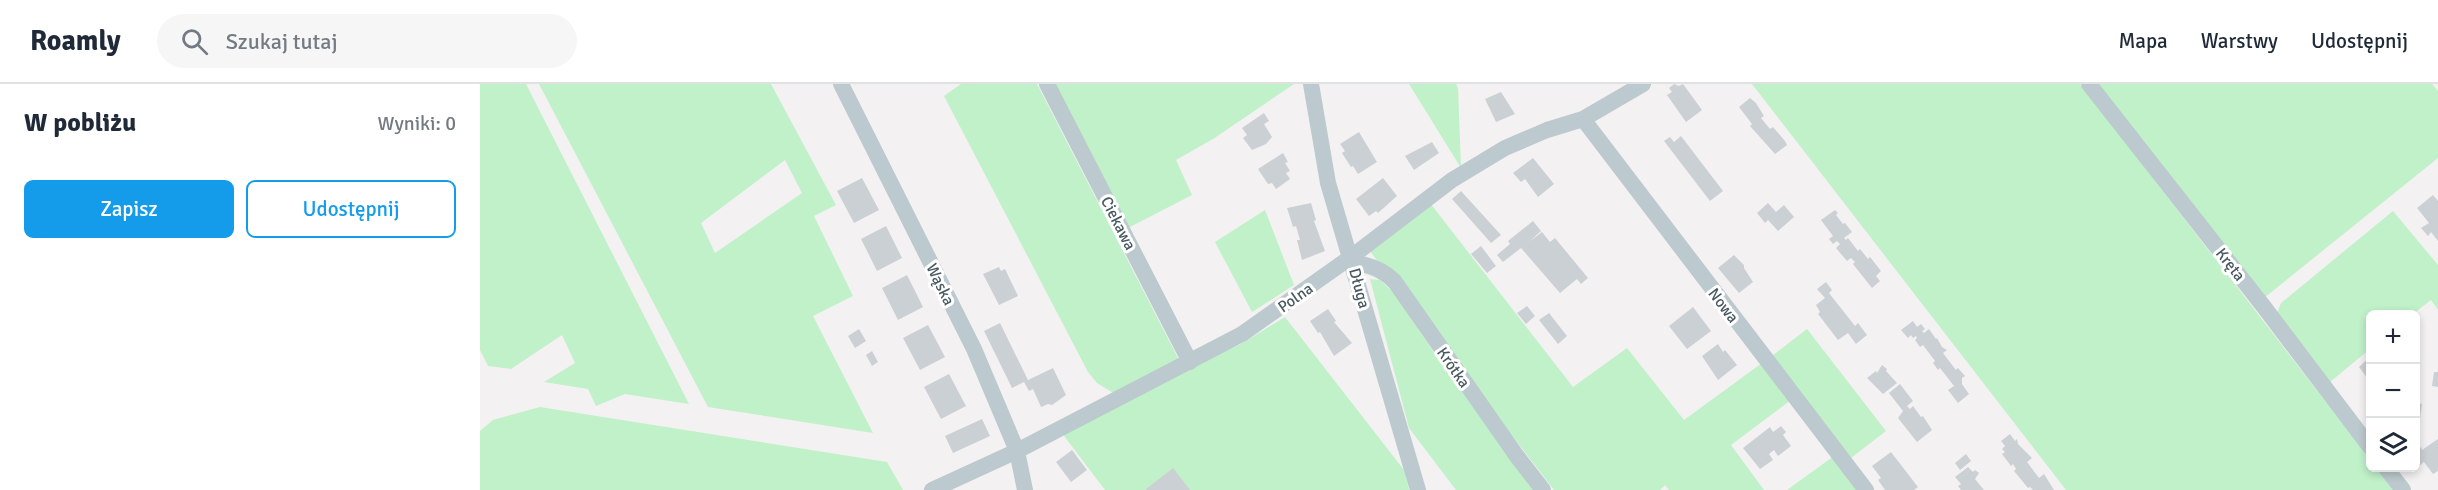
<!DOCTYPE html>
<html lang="pl">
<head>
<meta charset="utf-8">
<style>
  :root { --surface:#fff; --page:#f6f6f7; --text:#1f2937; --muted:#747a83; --line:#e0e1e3; --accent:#149ceb }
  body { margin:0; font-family:Signika,sans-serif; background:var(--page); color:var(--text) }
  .controls { position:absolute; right:18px; bottom:18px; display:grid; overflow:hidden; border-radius:9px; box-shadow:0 3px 9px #0003 }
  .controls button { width:54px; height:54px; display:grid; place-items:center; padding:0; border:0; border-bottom:2px solid var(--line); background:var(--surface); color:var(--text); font:30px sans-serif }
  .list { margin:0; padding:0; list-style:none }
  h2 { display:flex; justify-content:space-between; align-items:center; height:78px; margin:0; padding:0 24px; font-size:26px }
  h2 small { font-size:20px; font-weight:400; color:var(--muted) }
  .actions { display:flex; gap:12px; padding:18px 24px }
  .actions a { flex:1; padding:14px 0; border:2px solid var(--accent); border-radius:9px; text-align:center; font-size:21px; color:var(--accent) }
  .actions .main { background:var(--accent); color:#fff }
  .icon { flex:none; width:33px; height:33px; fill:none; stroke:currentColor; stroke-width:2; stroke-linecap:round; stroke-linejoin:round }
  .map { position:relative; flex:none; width:1958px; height:406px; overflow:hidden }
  header { display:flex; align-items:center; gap:36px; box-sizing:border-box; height:84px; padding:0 30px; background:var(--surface); border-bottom:2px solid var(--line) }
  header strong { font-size:28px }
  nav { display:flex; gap:33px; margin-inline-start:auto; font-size:21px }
  .search { width:420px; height:54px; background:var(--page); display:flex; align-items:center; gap:15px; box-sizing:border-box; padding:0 21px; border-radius:33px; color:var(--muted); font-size:22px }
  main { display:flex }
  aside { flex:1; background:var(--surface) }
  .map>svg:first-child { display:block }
  .green { fill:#c0f1c9; fill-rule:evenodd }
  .building { fill:#cbd0d4 }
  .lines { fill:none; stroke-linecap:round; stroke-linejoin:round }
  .minor { stroke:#bcc9ce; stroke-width:16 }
  .labels { text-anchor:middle; stroke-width:6; stroke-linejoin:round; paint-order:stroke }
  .street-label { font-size:16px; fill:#485960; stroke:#fff }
</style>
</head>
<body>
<header>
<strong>Roamly</strong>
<div class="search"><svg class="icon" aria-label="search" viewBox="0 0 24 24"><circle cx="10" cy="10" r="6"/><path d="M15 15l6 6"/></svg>Szukaj tutaj</div>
<nav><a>Mapa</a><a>Warstwy</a><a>Udostępnij</a></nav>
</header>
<main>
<aside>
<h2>W pobliżu<small>Wyniki: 0</small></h2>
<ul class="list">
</ul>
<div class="actions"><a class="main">Zapisz</a><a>Udostępnij</a></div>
</aside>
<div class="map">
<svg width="1958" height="406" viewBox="0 0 1958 406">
  <rect width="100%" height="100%" fill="#f4f1f2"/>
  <path class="green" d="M0,0H46L209,320L145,310L116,322L108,305L64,298L95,279L82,251L31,285L8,282L0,266Z
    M59,0H291L356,121L334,132L373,212L333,232L393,349L228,323ZM305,76L322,109L235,169L221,139Z
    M481,0H557L700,278L635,310L617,299L608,288L464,12Z
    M575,0H814L733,55L696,76L712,111L648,144Z
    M929,0H976L978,4L981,84Z
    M1272,0H1600L1890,375V384H1897L1914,406H1586Z
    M1613,0H1952L1958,7V74L1784,214Z
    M950,119L1093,303L1147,264L1204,336L1282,279L1311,316L1251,361L1284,406H1189L1185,401L1180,406H1074L889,166Z
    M785,126L814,201L772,228L735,158Z
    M1913,127L1958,181V226L1951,216L1933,230L1890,231V265L1850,298L1797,229L1801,219Z
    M890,195L900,196L913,208L970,292L1058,406H976L929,344Z
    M805,233L924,386L929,406H625L581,348L685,294L759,261Z
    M1327,245L1406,347L1371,374L1292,272Z
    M60,323L407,378L423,406H0V347L13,336Z
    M1354,372L1380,406H1307Z"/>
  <path class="building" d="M1194,0L1199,2L1203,0L1222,26L1206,38L1187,11L1192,8L1189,4Z
    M1021,8L1035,30L1016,38L1005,15Z
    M1270,14L1276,19L1284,32L1281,34L1290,45L1293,43L1305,57L1307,61L1295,70L1270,42L1272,40L1259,23Z
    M784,29L789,37L784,40L792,53L786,60L772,66L763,54L767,51L762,44Z
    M879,48L897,78L878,90L873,82L871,83L862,69L865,67L860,60Z
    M1201,52L1243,107L1230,117L1184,57L1190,53L1194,58Z
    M952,58L959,69L934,86L925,72Z
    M803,69L808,78L805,79L810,87L806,89L810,95L796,105L792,99L788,100L778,85Z
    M1053,74L1074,100L1058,113L1045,95L1041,98L1033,89Z
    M382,94L399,126L374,139L357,107Z
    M903,94L917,112L898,129L896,127L889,132L876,115Z
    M981,107L1021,151L1011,159L972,115Z
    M1953,111L1958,117V157L1951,148L1948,152L1941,144L1949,139L1937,124Z
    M831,119L836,136L834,137L845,167L822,176L817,156H820L816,142L813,143L807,124Z
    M1288,119L1296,128L1304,121L1314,133L1298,147L1288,136L1285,139L1277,129Z
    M1355,126L1358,129L1356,131L1363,140L1365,139L1372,148L1364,154L1366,156L1368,154L1378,167L1380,165L1388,175L1390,173L1401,187L1396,192L1400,197L1392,204L1373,180L1375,178L1371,174L1367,177L1356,164L1360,160L1357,157L1353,160L1349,155L1353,152L1341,136Z
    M1053,137L1061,147L1049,158L1062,148L1070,158L1075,154L1108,194L1101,200L1097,195L1080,209L1041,164L1023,178L1017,171L1030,160L1028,157Z
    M406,142L422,174L397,187L381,155Z
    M1001,162L1016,182L1007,189L991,170Z
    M1254,171L1264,181V184L1273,198L1259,209L1238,184Z
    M519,183L521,187L525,185L538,212L519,221L503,190Z
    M427,191L443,223L418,236L402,204Z
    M1346,198L1352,206L1349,209L1375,242L1378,239L1387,251L1376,260L1368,249L1358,256L1338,230L1340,228L1336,221L1345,214L1337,205Z
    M1047,222L1055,232L1046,240L1037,229Z
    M1213,223L1231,247L1207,265L1189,242Z
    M848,225L856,237L854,238L872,259L854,272L840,248L838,249L830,237Z
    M1069,229L1087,252L1078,260L1059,236Z
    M1433,237L1437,243L1441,240L1445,245L1442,247L1444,249L1449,245L1456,255L1457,254L1462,263L1467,266L1463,269L1476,286L1478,284L1485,292L1482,294V300L1489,310L1478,319L1468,306L1474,302L1460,284L1458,286L1453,279L1455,277L1443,261L1440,263L1435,256L1437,254L1436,252L1433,254L1431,251L1428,254L1421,246Z
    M520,239L548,296L573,284L586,311L572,321L568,320L561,323L553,305L549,307L544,298L532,304L504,247Z
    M448,241L465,273L440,286L423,254Z
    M379,245L386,257L375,264L368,252Z
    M1238,260L1243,268L1245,266L1257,281L1238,296L1222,272Z
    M392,267L398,278L392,282L386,271Z
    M1890,273V293L1888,295L1879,283Z
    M1402,281L1407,285L1406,287L1417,299L1403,310L1387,294L1396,287L1397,289Z
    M1954,288H1958V303L1952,302Z
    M469,290L486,322L461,335L444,303Z
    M1420,300L1433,317L1427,322L1430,325L1433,322L1441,333L1443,332L1452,346L1437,358L1418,334L1423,327L1409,309Z
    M1936,319L1942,320L1940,334H1936Z
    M502,335L510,352L473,369L465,352Z
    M1301,342L1306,348L1303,351L1311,362L1298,372L1294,366L1289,370L1293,376L1280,385L1263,364L1290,343L1293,348Z
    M1530,350L1535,357L1537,355L1538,360L1552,374L1547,378L1559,394L1564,390L1574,406H1553L1550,403L1548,404L1539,393L1534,387L1536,385L1533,380L1531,382L1522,370L1525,368L1522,365L1525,362L1521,357Z
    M1958,355V387L1953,390L1944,378L1938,383L1936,380V367L1941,363L1942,366Z
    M592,366L607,386L591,398L576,378Z
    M1411,368L1438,403L1434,406H1405L1398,396L1401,394L1392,382Z
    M1486,370L1491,377L1480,386L1475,379Z
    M1488,383L1493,388L1495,386L1499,389L1495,395L1504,406H1481L1478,402L1481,400L1475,393Z
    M693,384L710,406H667L666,405Z"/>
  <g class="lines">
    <path class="minor" d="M361,0L494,265L537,367L545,406
      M567,0L710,278
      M831,0L848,99L938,406
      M1609,0L1784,223L1890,363
      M1103,35L1386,406
      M873,178C891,182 902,185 915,198L1036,371L1063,406
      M1906,384L1923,406
      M452,406L537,367L762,250L871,173L972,96L1025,64L1067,46L1103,35L1163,0"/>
  </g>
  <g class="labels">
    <g class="street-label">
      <text transform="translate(639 139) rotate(63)" y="6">Ciekawa</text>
      <text transform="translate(1751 180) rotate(52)" y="6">Kręta</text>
      <text transform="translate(461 200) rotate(64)" y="6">Wąska</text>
      <text transform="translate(880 204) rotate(75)" y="6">Długa</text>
      <text transform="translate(815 213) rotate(-35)" y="6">Polna</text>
      <text transform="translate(1244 221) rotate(53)" y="6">Nowa</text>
      <text transform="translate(974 283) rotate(55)" y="6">Krótka</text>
    </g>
  </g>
</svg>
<div class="controls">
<button>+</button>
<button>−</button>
<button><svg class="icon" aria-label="layers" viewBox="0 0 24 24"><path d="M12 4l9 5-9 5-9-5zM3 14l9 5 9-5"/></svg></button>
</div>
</div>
</main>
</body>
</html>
